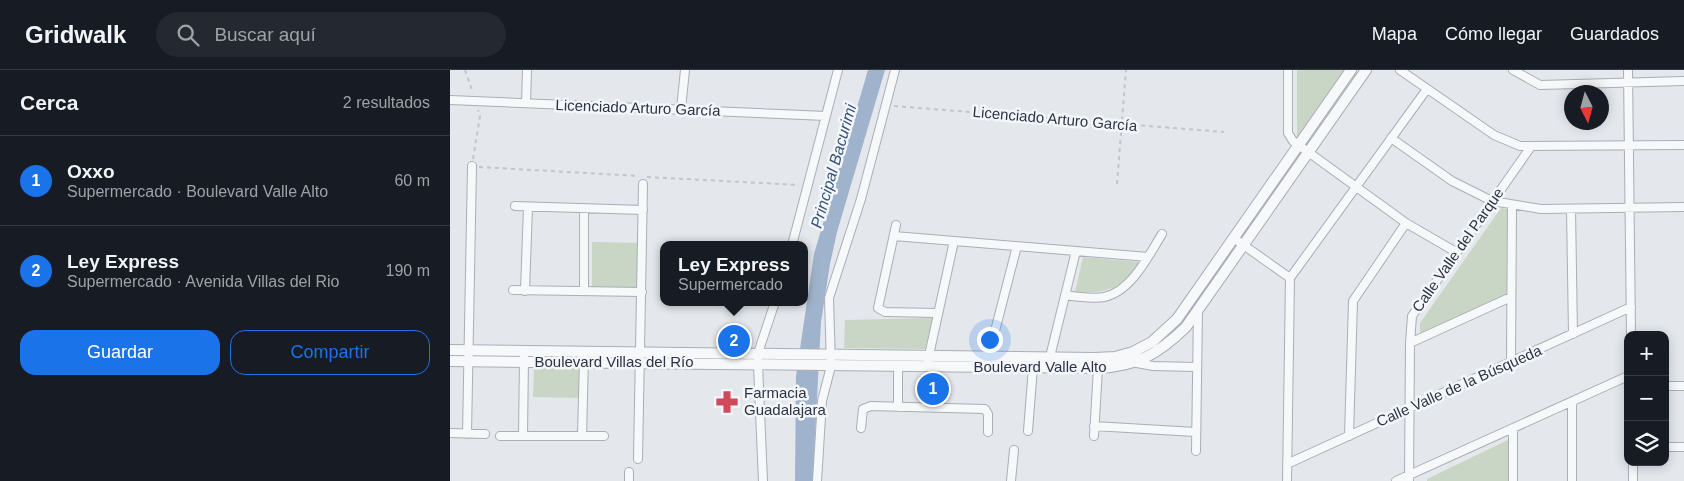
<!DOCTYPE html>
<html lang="es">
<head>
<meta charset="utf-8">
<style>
  :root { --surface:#171b24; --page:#242831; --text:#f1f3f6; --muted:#9ea1a6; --line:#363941; --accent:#1a73e8 }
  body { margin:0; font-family:Helvetica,sans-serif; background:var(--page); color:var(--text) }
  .controls { position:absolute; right:15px; bottom:15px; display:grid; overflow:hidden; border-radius:10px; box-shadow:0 2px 12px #0003 }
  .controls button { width:45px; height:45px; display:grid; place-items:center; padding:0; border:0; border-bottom:1px solid var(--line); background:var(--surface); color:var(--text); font:25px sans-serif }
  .compass { position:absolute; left:1114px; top:15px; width:45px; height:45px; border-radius:50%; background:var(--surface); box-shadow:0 2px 12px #0003; rotate:174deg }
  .you { position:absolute; left:539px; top:269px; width:18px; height:18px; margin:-12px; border:4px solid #fff; border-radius:50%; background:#1a73e8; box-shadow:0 0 0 8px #1a73e833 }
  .badge { display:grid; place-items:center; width:32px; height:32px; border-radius:50%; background:var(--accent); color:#fff; font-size:16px; font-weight:700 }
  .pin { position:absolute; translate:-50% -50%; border:2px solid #fff; box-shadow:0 1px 5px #0006 }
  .popup { position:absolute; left:210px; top:171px; width:148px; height:65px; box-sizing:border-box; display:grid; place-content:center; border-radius:10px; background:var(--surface); filter:drop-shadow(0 1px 4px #0005); font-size:16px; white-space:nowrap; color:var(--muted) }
  .popup b { font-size:19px; color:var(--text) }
  .popup::after { content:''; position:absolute; left:50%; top:100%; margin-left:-10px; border:10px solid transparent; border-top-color:var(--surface) }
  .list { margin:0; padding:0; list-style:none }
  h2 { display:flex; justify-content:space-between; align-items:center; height:65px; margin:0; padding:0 20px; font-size:21px }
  h2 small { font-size:16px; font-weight:400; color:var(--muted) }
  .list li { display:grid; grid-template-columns:32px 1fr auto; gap:15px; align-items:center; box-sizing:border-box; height:90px; padding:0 20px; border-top:1px solid var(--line) }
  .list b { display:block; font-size:19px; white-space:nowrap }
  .list p { margin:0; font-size:16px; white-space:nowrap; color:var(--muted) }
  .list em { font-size:16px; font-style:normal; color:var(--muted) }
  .actions { display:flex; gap:10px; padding:15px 20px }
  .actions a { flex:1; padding:11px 0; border:1px solid var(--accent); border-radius:15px; text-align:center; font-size:18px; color:var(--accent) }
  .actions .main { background:var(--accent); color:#fff }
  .icon { flex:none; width:28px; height:28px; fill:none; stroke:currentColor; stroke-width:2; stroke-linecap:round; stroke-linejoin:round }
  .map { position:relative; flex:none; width:1234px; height:411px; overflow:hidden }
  header { display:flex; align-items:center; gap:30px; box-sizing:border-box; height:70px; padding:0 25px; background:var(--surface); border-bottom:1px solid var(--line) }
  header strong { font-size:24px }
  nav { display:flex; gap:28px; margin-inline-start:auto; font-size:18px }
  .search { width:350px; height:45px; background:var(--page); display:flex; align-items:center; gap:12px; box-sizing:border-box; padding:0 18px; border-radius:28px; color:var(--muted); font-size:19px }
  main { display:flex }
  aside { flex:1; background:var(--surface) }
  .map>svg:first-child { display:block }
  .green { fill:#c9d6c5 }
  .water { fill:#9fb4cc }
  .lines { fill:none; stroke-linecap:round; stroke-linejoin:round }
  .minor-casing { stroke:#a9aeb7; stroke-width:10 }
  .tertiary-casing { stroke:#a9aeb7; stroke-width:12 }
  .path { stroke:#c2c5cb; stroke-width:2; stroke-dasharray:4 4; stroke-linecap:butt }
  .minor { stroke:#f7f8fa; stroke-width:8 }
  .tertiary { stroke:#f7f8fa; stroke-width:10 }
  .labels { text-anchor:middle; stroke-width:5; stroke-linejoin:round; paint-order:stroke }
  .street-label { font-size:15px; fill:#2b3445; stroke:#f4f6f9 }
  .poi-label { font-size:15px; fill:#2b3445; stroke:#f4f6f9; text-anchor:start }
  .water-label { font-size:16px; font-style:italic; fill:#34527a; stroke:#f4f6f9 }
</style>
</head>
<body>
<header>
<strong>Gridwalk</strong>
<div class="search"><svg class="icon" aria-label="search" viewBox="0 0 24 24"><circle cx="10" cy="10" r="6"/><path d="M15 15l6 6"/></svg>Buscar aquí</div>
<nav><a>Mapa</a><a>Cómo llegar</a><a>Guardados</a></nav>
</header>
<main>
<aside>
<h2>Cerca<small>2 resultados</small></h2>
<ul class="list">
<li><span class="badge">1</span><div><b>Oxxo</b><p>Supermercado · Boulevard Valle Alto</p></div><em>60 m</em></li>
<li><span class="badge">2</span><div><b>Ley Express</b><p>Supermercado · Avenida Villas del Rio</p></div><em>190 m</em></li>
</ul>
<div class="actions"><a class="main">Guardar</a><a>Compartir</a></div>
</aside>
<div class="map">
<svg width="1234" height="411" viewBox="0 0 1234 411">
  <rect width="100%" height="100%" fill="#e4e7ec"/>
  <path class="green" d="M847,0H897L847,72Z
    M1051,138L1060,140L1062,222L970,263V253Z
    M142,172L190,173V217H142Z
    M633,187L690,192C671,219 657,224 625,222Z
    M483,248L475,279L394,278L395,250Z
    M84,297H132L131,328L83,327Z
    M1062,368L1061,411H977V409Z"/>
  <path class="water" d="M418,0H435L387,162L380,194L371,252L363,405L362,411H345L346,306L364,184Z"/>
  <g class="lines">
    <defs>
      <path id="minor" d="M838,0V63L843,71L956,153L1006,182
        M950,0L1044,65L1070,76L1234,75
        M1063,0L1090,15L1234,11
        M1178,0L1181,265
        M0,30L376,46
        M76,33L77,0
        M231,39L235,0
        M941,68L1002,111L1042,131L1091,139L1234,137
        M65,136L193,140
        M1121,139L1123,264
        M446,155L428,238L435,242L488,243
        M444,166L698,187
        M785,169L840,208
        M342,175L388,0
        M63,220L192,222
        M75,221L78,137
        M134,221V138
        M615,225C628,227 641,229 654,227C681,222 699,185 712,164
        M960,273L1061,227
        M538,288L567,176
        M478,290L504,171
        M599,291L626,181
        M1061,292L1062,136
        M687,293L703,296L746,297
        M448,297V337
        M1215,316H1234
        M1122,333V411
        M644,356L745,362
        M411,358L413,339L421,336L535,339L538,344V362
        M578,361L583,297
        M0,363L35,364
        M17,364L22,96
        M50,366H154
        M73,366L74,287
        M132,366L134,288
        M644,366L648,298
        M899,366L903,231L956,153
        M1215,377H1234
        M746,381L748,240
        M188,389L193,114
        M1183,392V411
        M837,394L1181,237
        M179,411V402
        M313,411L308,295V283L325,232
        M367,411L372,331L381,296L379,228L411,129L445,0
        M561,411L564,380
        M837,411L840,208L977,19
        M946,411L1178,306
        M959,411L960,273L962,246L1080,78
        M1063,411V358"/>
      <path id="tertiary" d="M0,280L645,288L665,287L683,282L702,272L727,249L901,0
        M0,291L648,298C687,296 707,285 736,257L916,0"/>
    </defs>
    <use href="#minor" class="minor-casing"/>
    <use href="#tertiary" class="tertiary-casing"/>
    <path class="path" d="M15,0L23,23
      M444,36L774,62
      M23,89L30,46L28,40
      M29,97L189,106
      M197,107L349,115
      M667,114L676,0"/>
    <use href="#minor" class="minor"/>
    <use href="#tertiary" class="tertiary"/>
  </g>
  <defs>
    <symbol id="pharmacy-bare" viewBox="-9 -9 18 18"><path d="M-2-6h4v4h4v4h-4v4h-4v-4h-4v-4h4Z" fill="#d1495b" stroke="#f4f6f9" stroke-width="2.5" paint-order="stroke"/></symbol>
  </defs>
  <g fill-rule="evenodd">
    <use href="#pharmacy-bare" x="261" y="316" width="32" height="32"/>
  </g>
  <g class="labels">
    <g class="street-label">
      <text transform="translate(188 38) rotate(2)" y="5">Licenciado Arturo García</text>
      <text transform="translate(605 49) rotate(5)" y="5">Licenciado Arturo García</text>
      <text transform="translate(1008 180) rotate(-55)" y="5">Calle Valle del Parque</text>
      <text x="164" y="297">Boulevard Villas del Río</text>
      <text x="590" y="302">Boulevard Valle Alto</text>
      <text transform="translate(1009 316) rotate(-24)" y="5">Calle Valle de la Búsqueda</text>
    </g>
    <g class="poi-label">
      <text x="294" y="328">Farmacia<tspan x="294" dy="17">Guadalajara</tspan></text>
    </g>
    <g class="water-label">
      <text transform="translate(383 96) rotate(-74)" y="6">Principal Bacurimi</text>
    </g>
  </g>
</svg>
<div class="controls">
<button>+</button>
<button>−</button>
<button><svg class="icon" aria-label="layers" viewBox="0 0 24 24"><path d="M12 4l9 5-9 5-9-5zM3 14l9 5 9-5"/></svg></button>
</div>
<svg class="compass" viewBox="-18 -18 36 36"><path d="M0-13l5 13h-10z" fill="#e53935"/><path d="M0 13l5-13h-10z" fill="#9ea1a6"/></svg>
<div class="you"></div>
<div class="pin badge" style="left:483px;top:319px">1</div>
<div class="pin badge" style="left:284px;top:271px">2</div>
<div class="popup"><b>Ley Express</b>Supermercado</div>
</div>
</main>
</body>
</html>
